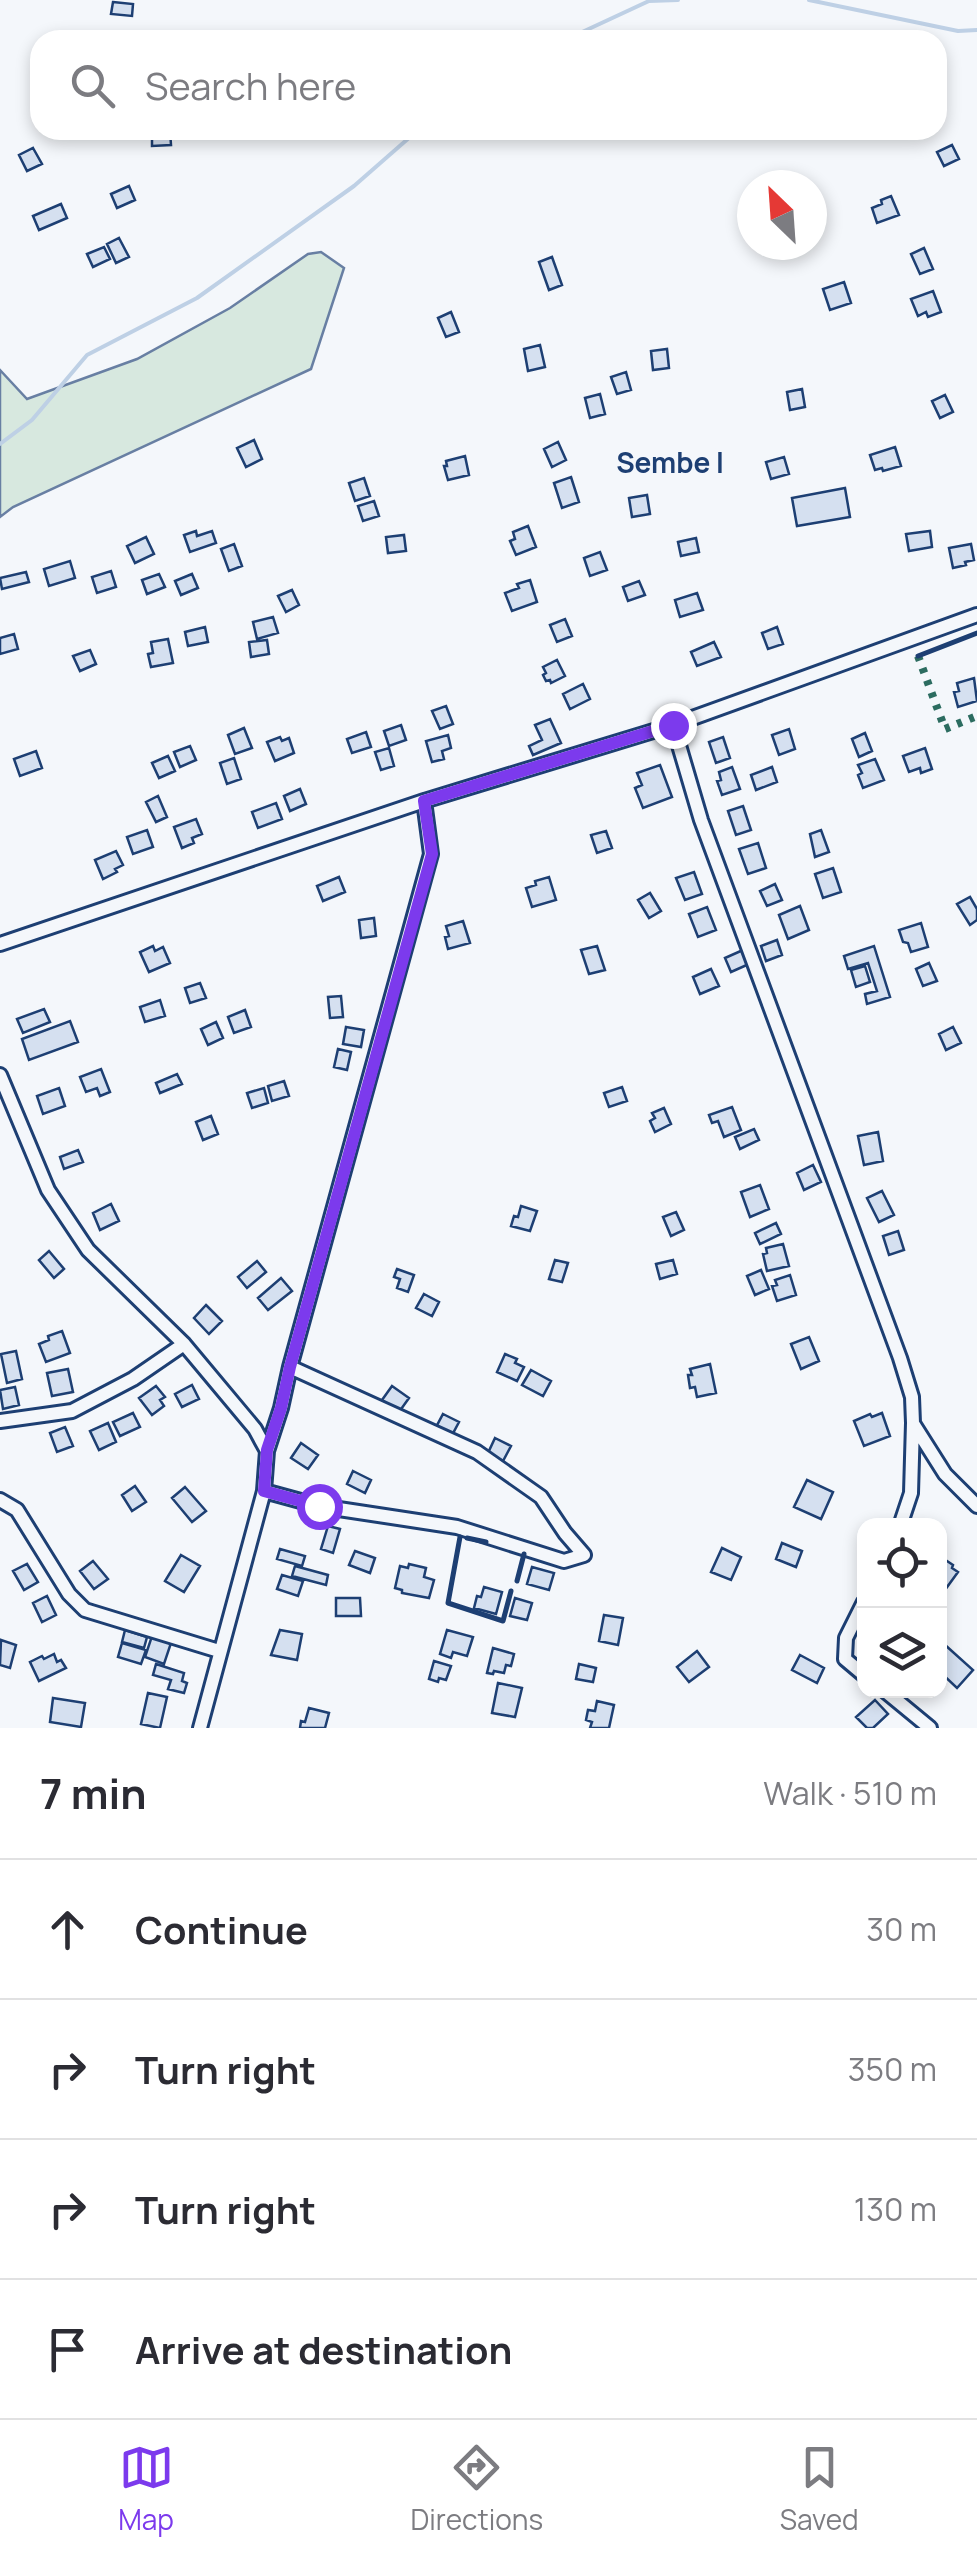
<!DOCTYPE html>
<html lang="en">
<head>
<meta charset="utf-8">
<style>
  :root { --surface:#fff; --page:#f7f7f7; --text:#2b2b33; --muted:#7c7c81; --line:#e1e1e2; --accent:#7c3aed }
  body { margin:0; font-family:Manrope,sans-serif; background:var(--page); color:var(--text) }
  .controls { position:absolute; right:30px; bottom:30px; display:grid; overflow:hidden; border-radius:20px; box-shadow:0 5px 15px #0003 }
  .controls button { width:90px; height:90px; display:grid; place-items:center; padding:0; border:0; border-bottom:2px solid var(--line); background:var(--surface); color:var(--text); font:50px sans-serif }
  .compass { position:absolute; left:737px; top:170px; width:90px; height:90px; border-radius:50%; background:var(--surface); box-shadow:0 5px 15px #0003; rotate:335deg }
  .stop { position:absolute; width:30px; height:30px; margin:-22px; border:8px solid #7c3aed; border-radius:50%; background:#fff }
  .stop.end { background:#7c3aed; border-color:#fff; box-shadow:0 2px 10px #0008 }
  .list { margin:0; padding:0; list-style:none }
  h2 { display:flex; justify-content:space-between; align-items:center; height:130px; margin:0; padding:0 40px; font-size:42px }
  h2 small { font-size:32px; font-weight:400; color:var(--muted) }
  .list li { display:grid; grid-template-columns:65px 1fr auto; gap:30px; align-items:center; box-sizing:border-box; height:140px; padding:0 40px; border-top:2px solid var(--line) }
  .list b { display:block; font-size:38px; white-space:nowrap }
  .list em { font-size:32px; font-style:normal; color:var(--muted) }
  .icon { flex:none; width:55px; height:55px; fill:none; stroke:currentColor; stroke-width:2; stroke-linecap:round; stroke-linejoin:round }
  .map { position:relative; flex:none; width:977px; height:1728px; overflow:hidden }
  .search { position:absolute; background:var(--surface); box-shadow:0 5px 15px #0003; left:30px; right:30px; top:30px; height:110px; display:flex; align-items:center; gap:25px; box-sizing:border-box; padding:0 35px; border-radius:30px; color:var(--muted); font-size:38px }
  .sheet { height:690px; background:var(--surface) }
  nav { display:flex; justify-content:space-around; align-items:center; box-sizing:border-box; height:140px; border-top:2px solid var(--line); background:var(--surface); font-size:28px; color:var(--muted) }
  nav a { display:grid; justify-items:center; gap:5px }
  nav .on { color:var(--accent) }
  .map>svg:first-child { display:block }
  .green { fill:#d7e8df; stroke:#687fa3; stroke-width:2.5 }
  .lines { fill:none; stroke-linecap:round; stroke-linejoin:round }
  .stream { stroke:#bed0e5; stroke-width:4 }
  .building { fill:#d5e0f0; stroke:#1d3f73; stroke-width:2.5 }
  .street-casing { stroke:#1d3f73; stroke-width:18 }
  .street { stroke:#f4f7fb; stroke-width:12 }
  .hedge { stroke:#2c6c60; stroke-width:8; stroke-dasharray:5 8; stroke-linecap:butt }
  .wall { stroke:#1d3f73; stroke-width:5 }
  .route { stroke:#7c3aed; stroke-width:12 }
  .labels { text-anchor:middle; stroke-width:8; stroke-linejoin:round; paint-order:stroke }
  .neighbourhood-label { font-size:28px; font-weight:bold; fill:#1d3f73; stroke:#f4f7fb }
</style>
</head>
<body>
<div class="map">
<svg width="977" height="1728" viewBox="0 0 977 1728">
  <rect width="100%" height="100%" fill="#f4f7fb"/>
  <path class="green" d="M321,252L344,268L311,369L13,507L0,517V370L27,399L137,359L230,308L308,254Z"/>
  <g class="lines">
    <path class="stream" d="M809,0L958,31L977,30
      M565,40L649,1L678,0
      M0,444L32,420L87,355L197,298L354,186L418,130"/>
  </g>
  <path class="building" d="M113,2L133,4L132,16L111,14Z
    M152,130H170L171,145L152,146Z
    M952,145L959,159L944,166L937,152Z
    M33,148L42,164L27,171L19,155Z
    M129,186L135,200L117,208L111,194Z
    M891,196L899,215L877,223L872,208L882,204L881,200Z
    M61,204L67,218L39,230L33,216Z
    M119,238L129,257L116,263L107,244Z
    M104,247L110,259L93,267L87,254Z
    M924,248L933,269L920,274L911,254Z
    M552,257L562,285L549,290L539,262Z
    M844,282L851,303L830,310L823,289Z
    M933,291L941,312L928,317L926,312L918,316L911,299Z
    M451,312L459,332L446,337L438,318Z
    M540,345L545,367L528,371L524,349Z
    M667,349L669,368L653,370L651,351Z
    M626,372L631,390L617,394L611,377Z
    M802,389L805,407L790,410L787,392Z
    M600,394L605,414L590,418L585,398Z
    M945,395L953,412L940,418L932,401Z
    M254,440L262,459L246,467L237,448Z
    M558,442L566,460L552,467L544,449Z
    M895,447L901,466L883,471L882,468L875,470L870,455Z
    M465,456L469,475L448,480L444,466H447L446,461Z
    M784,457L789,474L771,479L766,462Z
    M571,477L579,502L562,508L554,483Z
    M364,478L370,496L355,501L349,483Z
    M845,488L850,517L797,526L792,498Z
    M647,495L650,514L632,517L629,498Z
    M374,501L379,516L363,521L358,506Z
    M528,526L536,547L516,555L510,541L515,539L513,532Z
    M196,531L197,536L212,531L216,543L190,552L184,535Z
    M930,531L932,547L909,551L906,534Z
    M404,535L406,551L388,553L386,537Z
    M146,537L154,554L135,563L127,546Z
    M696,538L699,552L681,556L678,542Z
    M234,544L242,566L229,571L221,549Z
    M971,544L974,560L965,562L966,565L953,568L949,548Z
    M600,552L607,570L590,576L584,558Z
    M70,561L75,578L49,586L44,569Z
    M111,571L116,587L97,593L92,577Z
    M26,572L29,582L2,589L0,578Z
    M159,574L165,587L147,594L142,580Z
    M192,574L198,588L181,595L175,581Z
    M530,580L537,602L512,611L505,593L519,588L517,584Z
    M639,581L645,595L628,601L623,587Z
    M292,590L299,605L286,612L278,596Z
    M697,593L703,610L680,617L675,600Z
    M273,617L278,633L257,639L253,622Z
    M565,619L572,636L557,642L550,625Z
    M205,627L208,642L188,646L185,632Z
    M777,627L783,644L768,649L762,633Z
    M14,634L18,649L0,654V638Z
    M168,639L173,663L151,667L148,654L153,653L151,642Z
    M267,640L269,654L251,657L249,642Z
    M714,642L721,657L697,666L691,652Z
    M90,650L96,664L80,671L73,656Z
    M557,660L565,676L551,683L550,680L546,681L543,675L546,673L543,667Z
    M974,678L977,701L958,707L954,692L959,691L957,683Z
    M583,684L590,699L570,709L563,694Z
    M446,706L453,724L440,729L432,711Z
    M550,719L561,743L533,755L529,746L542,740L535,725Z
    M401,725L406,740L389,746L384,731Z
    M244,728L252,748L235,754L228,735Z
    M789,729L795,749L779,755L772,735Z
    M366,732L371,747L352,753L347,739Z
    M865,733L872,751L859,757L852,739Z
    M448,735L451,748L442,751L444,759L432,762L426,741Z
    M280,737L282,741L289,738L294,753L275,761L267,742Z
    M723,737L730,758L716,763L709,742Z
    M190,746L196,760L180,767L174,752Z
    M389,748L394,766L381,770L375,752Z
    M925,748L932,769L921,773L920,768L909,772L903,756Z
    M36,751L42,768L20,776L14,759Z
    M168,756L175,771L159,778L152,763Z
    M234,758L241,779L227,784L220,763Z
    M875,759L884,780L863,788L858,775L862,773L858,765Z
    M660,765L672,797L643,808L635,788L642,785L637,773Z
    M732,767L740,789L722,795L717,781L721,780L719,772Z
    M772,767L777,782L756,790L751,775Z
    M300,789L306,804L290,811L284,796Z
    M158,796L167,817L156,822L146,802Z
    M276,803L282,819L258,828L252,812Z
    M743,806L751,830L736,835L728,811Z
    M196,819L202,834L192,838L194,843L182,848L174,827Z
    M147,830L153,847L133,854L127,837Z
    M821,830L829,852L815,857L810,834Z
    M606,831L612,848L597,853L591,835Z
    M758,843L766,868L748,874L739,849Z
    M116,851L123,865L115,869L117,872L103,879L95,860Z
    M833,868L841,892L823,898L815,874Z
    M694,872L702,894L685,900L676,878Z
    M339,877L345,892L323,901L317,886Z
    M549,877L556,900L532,907L526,888L536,885L535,881Z
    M775,884L782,900L767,906L760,891Z
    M650,893L661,911L649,918L638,900Z
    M970,897L977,909V920L970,925L957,904Z
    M800,906L809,930L788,939L779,915Z
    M707,907L716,930L698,937L689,914Z
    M374,918L376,936L361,938L359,920Z
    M463,921L470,943L448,949L445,937L449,936L446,926Z
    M921,923L928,947L911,952L908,943L903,942L899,930Z
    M777,940L782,955L766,961L761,946Z
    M153,946L155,951L163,947L170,963L149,972L140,952Z
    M597,946L605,970L589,974L581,950Z
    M874,946L890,997L867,1004L865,994L877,991L868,963L848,969L844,956Z
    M743,950L749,964L731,972L725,958Z
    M929,963L937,981L923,986L916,969Z
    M865,966L870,982L856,987L851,970Z
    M711,969L719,986L700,994L693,977Z
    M200,983L206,998L190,1003L185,988Z
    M341,996L343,1017L330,1018L328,997Z
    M160,1000L165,1016L145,1022L140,1007Z
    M44,1009L50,1022L23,1033L17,1019Z
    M245,1010L251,1027L234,1033L228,1017Z
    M70,1021L78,1042L29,1060L22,1039Z
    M216,1022L223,1038L208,1045L201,1029Z
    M346,1027L364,1030L361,1047L343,1044Z
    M953,1027L961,1043L946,1050L939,1034Z
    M338,1049L351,1052L347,1070L334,1067Z
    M101,1069L110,1092L100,1096L97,1088L86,1092L80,1077Z
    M177,1074L182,1084L160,1093L156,1083Z
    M284,1081L289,1096L272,1101L268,1086Z
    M622,1087L627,1101L609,1107L604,1093Z
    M59,1088L65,1106L43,1114L37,1096Z
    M264,1088L268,1103L252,1108L247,1093Z
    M732,1107L741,1130L724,1137L718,1121L712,1123L709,1115Z
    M664,1108L671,1124L655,1132L650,1121L655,1118L652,1113Z
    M211,1116L218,1134L203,1140L196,1122Z
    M754,1129L759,1140L740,1149L735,1137Z
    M878,1132L883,1161L864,1165L858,1136Z
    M78,1150L83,1162L64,1169L60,1157Z
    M813,1165L821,1182L804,1190L797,1173Z
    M760,1185L769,1209L750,1217L741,1192Z
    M882,1191L894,1215L879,1222L867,1198Z
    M111,1204L119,1221L100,1230L93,1213Z
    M521,1206L537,1211L530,1231L511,1226L514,1216L518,1217Z
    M676,1212L684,1230L671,1236L663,1217Z
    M776,1223L781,1234L760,1244L755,1233Z
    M898,1231L904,1250L889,1255L883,1236Z
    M783,1244L789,1266L767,1271L763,1254L767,1253L766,1248Z
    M49,1251L64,1269L54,1278L39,1260Z
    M555,1260L568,1263L562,1282L549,1279Z
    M673,1260L677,1274L660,1279L656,1264Z
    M257,1261L266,1272L247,1288L238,1277Z
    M397,1269L414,1275L408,1292L397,1288L400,1279L394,1277Z
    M761,1270L769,1289L755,1295L747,1276Z
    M790,1275L796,1295L777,1301L772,1286L777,1285L775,1280Z
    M281,1278L292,1291L268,1310L258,1298Z
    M424,1294L439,1302L432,1316L416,1308Z
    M206,1305L222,1321L209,1334L194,1318Z
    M62,1331L70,1353L46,1362L39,1344L49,1340L48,1336Z
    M809,1337L819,1361L801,1369L791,1344Z
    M16,1351L22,1379L7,1383L1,1354Z
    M505,1354L517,1359L515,1363L524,1367L517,1381L497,1372Z
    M710,1364L716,1393L697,1397L695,1387L690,1388L688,1375H692L690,1369Z
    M68,1369L73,1392L52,1396L47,1373Z
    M531,1370L551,1381L543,1396L522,1385Z
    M192,1385L199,1399L182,1407L175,1394Z
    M156,1386L165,1397L160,1400L164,1406L152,1415L139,1398Z
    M392,1386L409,1398L399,1412L382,1400Z
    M15,1387L19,1405L3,1409L0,1390Z
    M133,1413L140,1427L120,1436L113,1422Z
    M882,1413L890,1436L864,1446L854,1421L870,1414L872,1417Z
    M443,1414L459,1422L451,1437L435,1429Z
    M108,1423L116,1442L99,1450L90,1431Z
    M65,1427L73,1446L57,1452L50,1433Z
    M495,1438L511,1446L503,1461L488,1453Z
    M301,1443L318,1455L308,1469L291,1458Z
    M353,1471L371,1480L365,1493L347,1484Z
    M807,1480L833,1492L821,1519L794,1507Z
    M135,1486L146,1502L132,1511L122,1495Z
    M185,1487L206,1511L192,1522L172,1498Z
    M328,1526L340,1529L333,1553L321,1549Z
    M782,1543L802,1551L796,1567L776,1559Z
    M722,1548L741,1557L731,1580L711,1572Z
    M280,1549L305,1556L302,1566L277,1559Z
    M355,1551L375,1558L370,1573L349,1565Z
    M181,1555L200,1566L184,1592L165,1581Z
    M941,1557L953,1565L952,1568L958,1572L942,1594L940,1592Z
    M93,1561L108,1579L94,1589L80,1571Z
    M27,1564L38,1582L24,1590L13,1571Z
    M409,1564L426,1568L424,1577L434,1580L429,1598L402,1593V1590L395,1588L400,1566L408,1568Z
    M295,1566L328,1575L326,1585L292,1576Z
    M532,1567L554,1573L549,1590L527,1584Z
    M282,1575L303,1581L298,1596L277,1589Z
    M484,1587L502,1592L496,1614L474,1608L477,1596L481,1597Z
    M47,1596L56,1615L42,1622L33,1603Z
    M336,1598H360L361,1616H336Z
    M515,1598L532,1603L527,1620L510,1616Z
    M604,1615L623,1618L618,1645L599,1641Z
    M125,1630L147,1637L144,1648L122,1642Z
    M280,1630L302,1634L297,1660L271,1655Z
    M447,1630L473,1637L467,1656L453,1652L451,1658L440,1654Z
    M152,1636L171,1643L164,1664L145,1657Z
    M1,1640L16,1645L10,1668L0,1665Z
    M122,1643L146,1650L141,1664L118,1657Z
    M944,1644L973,1670L957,1688L940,1672V1648Z
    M493,1648L514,1654L511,1666L506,1665L504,1673L494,1671L493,1674L487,1673Z
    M697,1651L709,1667L689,1682L677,1667Z
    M54,1654L57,1662L61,1660L66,1668L39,1681L30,1662L42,1656L44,1659Z
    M800,1655L824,1668L817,1683L792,1670Z
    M434,1661L451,1666L446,1680L439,1678L438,1682L429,1679Z
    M156,1664L184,1673L182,1681L187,1683L184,1693L168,1689L171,1680L153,1675Z
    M579,1664L596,1668L593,1682L576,1679Z
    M498,1683L522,1688L515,1717L492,1713Z
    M148,1693L167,1697L160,1728L141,1724Z
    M53,1698L85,1703L81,1727L50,1722Z
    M875,1700L888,1714L873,1728H867L856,1717Z
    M597,1701L614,1705L609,1728H590L592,1722L586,1720L588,1710L595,1711Z
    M309,1708L329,1713L325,1728H300L301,1721L305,1722Z"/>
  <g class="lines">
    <defs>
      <path id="street" d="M673,725L701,820L900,1358L912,1397L913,1423L911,1493L900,1526
        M0,944L424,801L673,725L977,615
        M0,1075L48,1190L88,1250L184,1344L255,1429L267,1451
        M0,1421L72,1411L133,1379L184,1344
        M914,1425L945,1474L977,1506
        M264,1491L319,1506L457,1527L564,1561L584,1555L565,1533L541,1497L477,1452L290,1367
        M0,1500L17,1510L69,1594L85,1610L219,1651
        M864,1602L846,1638L845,1659L864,1675
        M884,1690L930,1728
        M200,1728L264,1491L267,1451L281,1408L290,1367L431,854L424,801"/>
    </defs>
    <use href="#street" class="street-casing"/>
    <use href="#street" class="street"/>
    <path class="hedge" d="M918,656L945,729L977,716"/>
    <path class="wall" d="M918,656L977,633
      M460,1537L448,1603L503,1621L511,1591
      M467,1538L486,1542
      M517,1581L524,1554"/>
  </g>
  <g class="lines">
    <path class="route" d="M319,1506L264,1491L267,1450L281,1408L290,1367L432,854L424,801L673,725"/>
  </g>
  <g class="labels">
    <g class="neighbourhood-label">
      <text x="670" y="473">Sembe I</text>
    </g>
  </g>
</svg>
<div class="controls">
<button><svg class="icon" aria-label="locate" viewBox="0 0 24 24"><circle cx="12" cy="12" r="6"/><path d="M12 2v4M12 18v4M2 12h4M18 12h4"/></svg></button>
<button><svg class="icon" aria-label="layers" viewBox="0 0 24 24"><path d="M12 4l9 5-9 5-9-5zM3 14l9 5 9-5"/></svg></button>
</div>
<svg class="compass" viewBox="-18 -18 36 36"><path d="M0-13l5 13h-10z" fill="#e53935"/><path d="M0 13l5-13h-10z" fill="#7c7c81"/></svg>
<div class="stop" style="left:319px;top:1506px"></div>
<div class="stop end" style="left:673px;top:725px"></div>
<div class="search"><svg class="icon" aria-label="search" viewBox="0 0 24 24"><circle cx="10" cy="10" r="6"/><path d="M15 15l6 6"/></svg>Search here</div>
</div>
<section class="sheet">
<h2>7 min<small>Walk · 510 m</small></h2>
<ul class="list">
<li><svg class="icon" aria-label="ahead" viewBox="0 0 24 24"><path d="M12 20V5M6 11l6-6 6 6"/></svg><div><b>Continue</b></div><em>30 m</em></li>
<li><svg class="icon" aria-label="right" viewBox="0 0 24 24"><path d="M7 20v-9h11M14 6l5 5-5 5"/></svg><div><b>Turn right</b></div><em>350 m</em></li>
<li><svg class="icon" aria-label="right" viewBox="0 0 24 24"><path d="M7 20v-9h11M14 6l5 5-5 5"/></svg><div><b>Turn right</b></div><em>130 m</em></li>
<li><svg class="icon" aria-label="arrive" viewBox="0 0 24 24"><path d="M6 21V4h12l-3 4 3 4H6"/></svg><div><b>Arrive at destination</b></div></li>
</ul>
</section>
<nav>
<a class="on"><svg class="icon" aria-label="map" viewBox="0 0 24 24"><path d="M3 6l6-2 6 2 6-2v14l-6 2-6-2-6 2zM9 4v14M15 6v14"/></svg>Map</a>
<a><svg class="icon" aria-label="directions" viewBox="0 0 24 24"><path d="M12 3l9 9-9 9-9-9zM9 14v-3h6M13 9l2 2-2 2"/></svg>Directions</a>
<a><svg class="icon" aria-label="saved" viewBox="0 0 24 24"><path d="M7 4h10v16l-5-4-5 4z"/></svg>Saved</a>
</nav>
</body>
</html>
